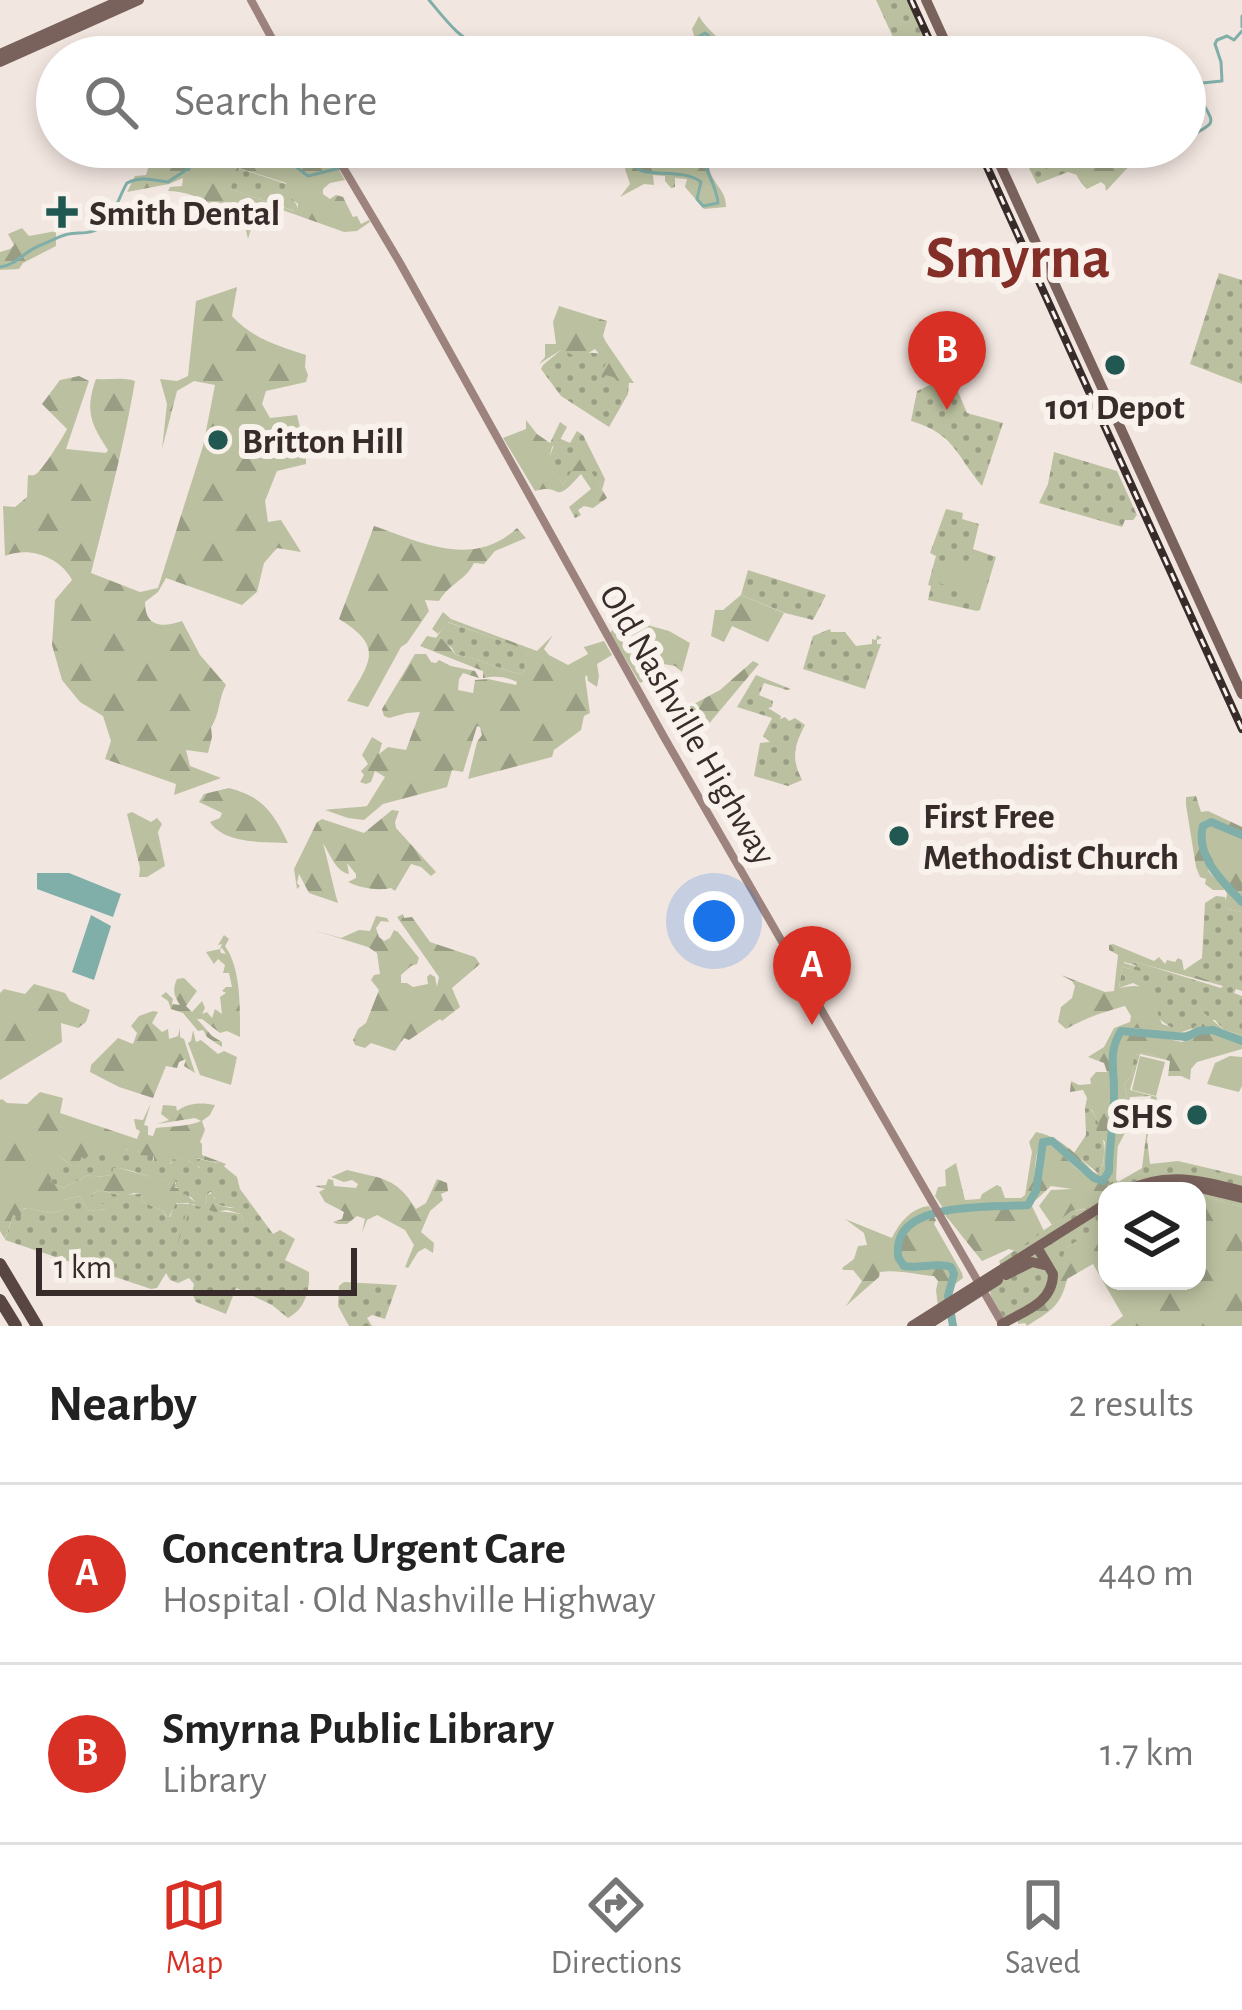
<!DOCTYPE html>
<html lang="en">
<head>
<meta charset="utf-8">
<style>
  :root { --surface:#fff; --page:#f2f2f2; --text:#222; --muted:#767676; --line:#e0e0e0; --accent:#d93025 }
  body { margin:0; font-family:"Alegreya Sans",sans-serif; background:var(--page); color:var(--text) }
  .controls { position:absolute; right:36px; bottom:36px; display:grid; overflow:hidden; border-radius:24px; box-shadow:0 6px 18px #0003 }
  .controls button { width:108px; height:108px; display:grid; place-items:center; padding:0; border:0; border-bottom:3px solid var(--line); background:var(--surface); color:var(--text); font:60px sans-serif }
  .scale { position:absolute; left:36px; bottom:30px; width:321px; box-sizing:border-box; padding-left:12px; border:6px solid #382c2a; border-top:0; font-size:33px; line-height:42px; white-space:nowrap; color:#382c2a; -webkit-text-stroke:9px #f9f1ec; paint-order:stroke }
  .you { position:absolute; left:714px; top:921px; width:42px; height:42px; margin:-30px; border:9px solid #fff; border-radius:50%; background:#1a73e8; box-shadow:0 0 0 18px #1a73e833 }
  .badge { display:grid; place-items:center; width:78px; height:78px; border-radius:50%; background:var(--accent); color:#fff; font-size:39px; font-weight:700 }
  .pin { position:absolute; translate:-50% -99px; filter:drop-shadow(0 3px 6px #0008) }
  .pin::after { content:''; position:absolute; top:63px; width:42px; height:36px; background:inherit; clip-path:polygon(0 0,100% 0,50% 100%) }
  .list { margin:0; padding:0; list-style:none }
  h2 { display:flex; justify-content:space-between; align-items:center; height:156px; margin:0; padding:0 48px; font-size:51px }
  h2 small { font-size:39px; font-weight:400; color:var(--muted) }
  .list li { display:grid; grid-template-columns:78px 1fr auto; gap:36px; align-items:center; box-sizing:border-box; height:180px; padding:0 48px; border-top:3px solid var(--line) }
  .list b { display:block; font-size:45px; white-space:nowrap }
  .list p { margin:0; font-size:39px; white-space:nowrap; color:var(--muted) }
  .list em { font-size:39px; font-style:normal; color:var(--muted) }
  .icon { flex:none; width:66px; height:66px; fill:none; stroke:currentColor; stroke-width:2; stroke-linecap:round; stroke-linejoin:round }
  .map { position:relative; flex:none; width:1242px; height:1326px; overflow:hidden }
  .search { position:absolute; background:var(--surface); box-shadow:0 6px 18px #0003; left:36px; right:36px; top:36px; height:132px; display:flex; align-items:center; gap:30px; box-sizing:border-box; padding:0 42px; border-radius:66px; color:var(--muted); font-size:45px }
  .sheet { height:516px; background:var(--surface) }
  nav { display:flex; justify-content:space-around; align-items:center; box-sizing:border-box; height:168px; border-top:3px solid var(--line); background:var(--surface); font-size:33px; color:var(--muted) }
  nav a { display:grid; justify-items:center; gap:6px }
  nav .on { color:var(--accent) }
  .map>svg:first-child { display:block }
  .green { fill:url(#green-dots) }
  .forest { fill:url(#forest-firs); fill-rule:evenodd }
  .pitch { fill:#bbc1a0 }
  .water { fill:#80aea8 }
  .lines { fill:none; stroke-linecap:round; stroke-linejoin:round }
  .stream { stroke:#80aea8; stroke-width:3 }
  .river { stroke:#80aea8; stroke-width:8 }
  .secondary { stroke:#9d837d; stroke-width:8 }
  .primary { stroke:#79615c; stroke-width:10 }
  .motorway { stroke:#594542; stroke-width:12 }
  .rail-casing { stroke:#382c2a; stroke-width:8 }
  .rail { stroke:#f9f1ec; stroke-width:3; stroke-dasharray:9; stroke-linecap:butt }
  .poi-dot { fill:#225852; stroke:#f9f1ec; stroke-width:4.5 }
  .labels { text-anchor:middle; stroke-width:12; stroke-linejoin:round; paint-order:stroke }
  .poi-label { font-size:36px; font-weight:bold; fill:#382c2a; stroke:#f9f1ec; text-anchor:start }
  .street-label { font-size:36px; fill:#382c2a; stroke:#f9f1ec }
  .town-label { font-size:60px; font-weight:bold; fill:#832e27; stroke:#f9f1ec }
</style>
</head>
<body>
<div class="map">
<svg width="1242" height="1326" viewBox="0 0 1242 1326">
  <defs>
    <pattern id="green-dots" width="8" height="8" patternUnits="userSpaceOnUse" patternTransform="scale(3)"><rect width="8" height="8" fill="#bbc1a0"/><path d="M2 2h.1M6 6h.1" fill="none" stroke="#999d83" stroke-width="1.8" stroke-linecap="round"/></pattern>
    <pattern id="forest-firs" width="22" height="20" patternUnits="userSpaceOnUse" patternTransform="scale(3)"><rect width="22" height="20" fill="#bbc1a0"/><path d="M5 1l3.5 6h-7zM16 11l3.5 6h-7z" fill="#999d83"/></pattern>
  </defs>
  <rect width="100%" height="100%" fill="#f2e6e0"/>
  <path class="green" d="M876,0H908L935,57H902Z
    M1028,147L1043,150L1041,162L1044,166L1046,162L1065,154L1073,156L1077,175L1068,172L1037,184L1023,156L1031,153Z
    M238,168L286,184L298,208L295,211L229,189Z
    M1219,273L1242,280V384L1190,364Z
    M561,350L604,354L629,382L628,394L609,427L561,396L541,369L543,365Z
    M951,375L967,413L1003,423L982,486C955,454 955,434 911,421L917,391Z
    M577,431L583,435L605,479L602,490L582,457L563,484L547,464L555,442L561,439L570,443Z
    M1054,452L1117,471L1137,515L1133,520H1125L1122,527L1039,503L1048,484Z
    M946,509L963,513L962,519L979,524L973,549L996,557L980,610L977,611L928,600L931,586L928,585L936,556L930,553Z
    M748,570L826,595L813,620L785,613L741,595Z
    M447,622L522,648L528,655L525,670L521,674C498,670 478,657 456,655L452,648L436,638Z
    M830,629L831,632H845L856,646L872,644V639L876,640L877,635L882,638L877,640V644H881L865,689L803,669L813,636Z
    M756,675L791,689L787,690L764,683L759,695L773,701L772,707L768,708L781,716L780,719L785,717L789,721L795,718L805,725C794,746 791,758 802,780L788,786L754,776L760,743L770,742L763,736L772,718L737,707Z
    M1216,896L1225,897L1228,909L1242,912V991L1236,989L1234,993L1242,996V1035L1224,1030L1215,1020H1205V1024L1179,1033L1159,1019L1154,994L1133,983L1119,988L1122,967L1140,971L1135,965L1124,962L1123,958L1221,988L1223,986L1183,971L1202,958L1205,903Z
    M1145,1053L1171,1061L1140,1054L1130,1090L1157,1097L1147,1139L1150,1164L1178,1161L1242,1176V1207L1197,1194V1191H1107V1223L1066,1248C1053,1303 1056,1298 1008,1326L991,1296L989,1286L1002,1269L999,1261L1072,1211L1085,1209L1108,1184L1116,1179L1118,1182L1142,1168L1151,1096L1130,1097L1124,1114L1126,1131L1116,1150L1120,1104L1127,1096L1124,1084L1132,1076L1133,1055Z
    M1089,1107C1104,1126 1108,1151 1100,1175L1074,1153L1086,1135L1085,1108Z
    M93,1146C104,1157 123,1148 138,1150L140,1154L154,1155L153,1161L158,1156L165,1158L171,1164L172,1159L187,1160L200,1168L195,1158L221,1164L237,1177L240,1189L273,1234L280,1230L295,1239L285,1260L309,1272C310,1291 305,1309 288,1318L272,1305L236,1288L226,1314L196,1302L192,1293L194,1284L189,1278L178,1283L170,1280L166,1273L157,1288L151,1289L5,1240L13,1215L20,1217L22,1210L28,1208L50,1213L63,1210V1200L79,1196L89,1211L107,1209L90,1200V1196L99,1190L119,1195L141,1194L143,1202L163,1211L166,1217H170L175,1204C190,1202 199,1207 213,1210C221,1212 231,1212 241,1214L243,1221L253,1224L240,1209L213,1204L216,1201L213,1193L210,1192L207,1195L206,1204L195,1202L191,1197L181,1196L177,1187L172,1189L177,1182C154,1182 135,1168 113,1168V1175L95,1177L88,1175L63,1188L49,1182L62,1161L57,1154L72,1166H77L80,1157L91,1154Z
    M344,1282L397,1285L385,1319L372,1315L367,1318L372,1326H349L338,1306L339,1286Z"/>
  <path class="forest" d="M699,16C707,31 726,43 737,57H685L683,50L694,35L692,29Z
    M161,147H264L313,166L291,150L278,147H303L307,152L315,154L317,159L314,166H337L345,180L330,183L323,189V194L330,199L336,195L343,197L353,217L357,216L361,224L369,220L370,222L357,231L344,232L274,207C255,208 253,223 248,239L245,226C220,211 198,191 168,191L170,187L182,186L183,178L169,184L127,192L135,176L146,175L151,158ZM239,168L286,183L285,193L298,204V208L294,211L230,189Z
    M621,147H636L638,157L643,147H650L642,163L646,166L686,168L695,147H708C708,157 707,165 711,174C717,188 726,191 726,207L704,209L685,187L687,179L675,178V187L671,188L665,181V176L653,175L654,185L644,184L620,197L630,184L625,169L628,159Z
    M1031,147H1097L1107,157L1116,155L1118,163C1138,153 1156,147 1178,147L1133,162L1106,191L1105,185L1101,182L1087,189C1077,181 1073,167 1072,156L1065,154L1050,163L1046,162L1044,165L1049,170L1036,164L1041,161L1043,150H1033Z
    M22,228L29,236L56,231V246L23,263L19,269L0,270V252L10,249L14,245L8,234Z
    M237,287L232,316C252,338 278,346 306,355L305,367L308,375L306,382L266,391L262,404L270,418L297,415L302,436L287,432L278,425L268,431L269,444L279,454L306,453V464L277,471L265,501L268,522L281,520L301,552L277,548L264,563L257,592L242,605L166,578L158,592L145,602C145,627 162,628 182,621L200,655L226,685C218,699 220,715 211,727L212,737L208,753L186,750L190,766L221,778L174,795L176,784L105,759L111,741L103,716L80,702L62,680L52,645L55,600L72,580C60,557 29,546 5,556L3,506L15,507L27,497L28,475C31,475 34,476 36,474C41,472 64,436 67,429L42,404L60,380L79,376L89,381L66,449L106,453L108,450C90,423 85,410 96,379C110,380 122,377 135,381C124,446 107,509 91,573L140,592L158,588L203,446L215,385L194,381L177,391L162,449L167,404L160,379L177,381L188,376L196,301Z
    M559,306L607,321L603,336L606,342L634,383C623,384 616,377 606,375L603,378L596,370L603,369L606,363L595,349L580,358L561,350L539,364L545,357V344H556L553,322Z
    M526,420L537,434L550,443L560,422L567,427L560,440L552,447L548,464L563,484L582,456L607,498L593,508L584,506L578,510L581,515L575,518L569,507L591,489L581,474C551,508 564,482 535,491L503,438L526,429Z
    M374,526C420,542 473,569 517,528L526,538L495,551L484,564L474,563C465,581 450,583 439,601L425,600L429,611L407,643L401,647L368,707L347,701C370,662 385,647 339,619Z
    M741,595L784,613L768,642L732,626L724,642L711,636L715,610H723Z
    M443,612L451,619L537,651L553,635L544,649L549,655L568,665L588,654L584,647L604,641L612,655L597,664L599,676L597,687L588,681L587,675L585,677L590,713L584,716L581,730L554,750L552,757L468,779L477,742L482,735L480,727L477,726L463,772L452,770L447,787L383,804L364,820L348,818L325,810C340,808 352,808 367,806L385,777L375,771L371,782L366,784L360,782L364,775L361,771L368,764L362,755L372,737L382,743L379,754L388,747L406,750L420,712L407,713L389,718L384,716L382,709L415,654H426L431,662L436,663L439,660L451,666L475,671L479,678L463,673L459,679L458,690L473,693L475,680L488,679L516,685L517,682C504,676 496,676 483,678V671L420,646L427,636L442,639L456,655C478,657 498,670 521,674L525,670L524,662L528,655L521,648L448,622L438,634L432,629Z
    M622,618L669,631L690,643L682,672L675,666L663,664L652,677L640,683L610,633Z
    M753,661L759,664L707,726L679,712L720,690Z
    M229,788C263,797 273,812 288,843C264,842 224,844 210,822L220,818L222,813L199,802L204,794Z
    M1196,796L1201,812L1208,811L1242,827V833L1212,819L1206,820L1198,834L1209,872L1242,906V912L1228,909L1225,903L1227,894L1225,890H1213L1205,884L1206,879L1200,877L1196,867L1186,805V797Z
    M392,810L399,811L395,822L396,828L436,872L431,876L421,867L411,864L395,891L391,888C378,891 360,888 348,882L356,878V874L347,863L349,874C336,872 330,854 323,843C328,861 332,882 338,903L309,893L299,874L297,883L300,886L297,889L294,869L317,822L322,819L364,833Z
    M132,812L151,822L157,818L162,824L158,832L165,866L147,877H139L140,868L127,814Z
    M1211,824L1242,838V898C1223,879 1196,855 1207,825Z
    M403,914L404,918L412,917L430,942L475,957L480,964L452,988L460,1007L442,1021L440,1019L409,1040L404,1038L395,1051L371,1043L365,1048L355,1045L353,1040L358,1029L366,1023L379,990L371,980L374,975L380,974L377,953L368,947L313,930L341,938L359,930L370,931L376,916L387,918L389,922L381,921L376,928L379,937L384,941L390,938L394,930L398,932L419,958L417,964L411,966L401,975V983H407L413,987L428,984L427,977L430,974L435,977L437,987L439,977L397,917Z
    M224,935L229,939L225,946C241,969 240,1005 240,1037L227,1031L220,1033L202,1019H197L212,1036L222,1042V1047L207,1037L203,1030L198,1031L183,1013L171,1009L168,1001L161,996L166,992L173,999L172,1004L180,1005C174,996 172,990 177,979L184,978L197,991L186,1006L192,1012L202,1001L205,1008L202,1014L207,1012L212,1018L215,1009L222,1014L220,997L226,993L222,991L226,987H232L229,973H223L225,965L218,959L214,964L206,952L220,949L221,953L226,954L222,948L220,949L222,944L218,945Z
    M1113,944L1154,961L1159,957L1165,964L1167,960L1175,962L1178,958L1182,960L1184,971L1223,986L1124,959V963L1141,968L1140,971L1122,967L1119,988C1137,985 1143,984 1158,997V1015L1162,1024L1174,1028L1179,1033L1190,1031L1200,1022L1204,1024L1205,1020L1191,1014L1190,1008L1195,1005L1224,1030L1242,1035V1038L1211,1028L1182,1036L1135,1028L1116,1034L1109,1055L1112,1090L1106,1169L1102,1177C1081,1173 1067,1146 1045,1139C1029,1155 1040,1183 1027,1202L943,1208L935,1196L938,1187L946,1186L945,1170L956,1163L965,1200L980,1199L982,1194L997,1185L1001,1187L1005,1198H1021L1025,1195L1032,1152L1029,1142L1036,1132C1059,1136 1078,1155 1093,1172L1099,1174V1168L1103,1166L1105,1142L1096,1130L1099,1124L1092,1110L1085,1108L1087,1098L1083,1090L1070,1092L1071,1081L1079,1085L1091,1084L1090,1079L1096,1072H1107L1104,1063L1088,1057L1104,1047L1114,1028L1130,1022L1131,1016L1125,1006C1101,1013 1088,1017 1066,1029L1058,1022L1061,1007L1072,998L1075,986L1072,981L1061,975L1105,992L1114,991L1118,955L1109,950V945Z
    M34,984L65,993L70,1001L90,1010L86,1022L78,1028L61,1023L62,1042L0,1080V993L4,989L25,994Z
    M153,1011L158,1012L152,1023L162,1032L168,1029L169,1039L178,1036L180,1028V1037L184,1039L195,1073L184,1066L186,1059L179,1062L177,1068L166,1066L153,1098L119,1087L90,1072L91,1065L118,1038L133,1044L137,1033L131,1026L139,1016Z
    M193,1030L196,1042L201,1040L218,1054L224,1051L237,1057L231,1085L200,1075L188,1043L191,1041Z
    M1122,1033L1146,1034L1182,1042L1200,1034L1213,1033L1242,1043V1049L1197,1062L1191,1069L1190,1080L1181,1076H1168L1170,1061L1145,1053L1134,1055L1132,1076L1124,1084L1127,1096L1120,1104L1116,1179L1108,1184L1105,1195L1096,1199L1088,1208L1072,1211L1052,1225L1039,1206L1051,1190L1072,1189L1051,1186L1036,1200L1044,1145H1050C1067,1156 1082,1180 1103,1182L1110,1176L1117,1091L1114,1053Z
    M40,1092L63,1098L60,1113L137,1139L140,1131L136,1129L134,1119L143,1120L151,1103L144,1125L148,1126V1135L153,1136L156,1128C172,1126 187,1127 201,1121L195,1118L157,1124L169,1120L161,1114L163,1105L176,1106L177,1111C187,1103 201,1102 215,1105L210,1115L202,1121L205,1130L200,1142L202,1144V1155L226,1164L223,1168L218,1163L197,1158V1162L203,1164V1167L195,1166L189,1161L173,1159L169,1165L161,1157L154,1163V1156L140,1155L138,1150L129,1153L127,1149L124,1154L117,1151L108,1156L104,1151L98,1152L93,1147L95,1158L90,1154L85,1159L81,1157L77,1166H72L57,1154L63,1160L50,1182L63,1188L88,1175L96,1177L112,1175L113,1168H119L166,1181L176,1179L174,1188H178L181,1196L185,1194L195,1202L200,1201L206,1204L207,1195L215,1192L217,1193L214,1198L217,1200L214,1204L230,1208H244L251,1214L253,1227L243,1221L241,1214L227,1210L215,1212L192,1204L177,1245L189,1203H176L168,1219L163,1211L143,1202L141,1194L134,1193L124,1196L99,1190L91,1195L90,1200L110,1206L107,1209L89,1211L79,1196L63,1200V1210L50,1213L28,1208L23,1209L20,1218L13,1215L5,1239L0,1231V1100L2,1099L7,1103L27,1104Z
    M347,1170C383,1179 396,1177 416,1209L426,1203L437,1179L447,1183L448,1191L441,1194L443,1200L430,1211L421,1232L434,1243L433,1253L425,1248L418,1252L408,1268L405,1267L414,1245L405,1230L377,1215L367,1220L362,1233L365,1219L357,1216L347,1224H337L333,1222L342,1219L344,1212L325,1202L319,1192L325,1189L315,1186L326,1185L328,1179L333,1180L334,1186L356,1188L358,1184L352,1180L344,1182L331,1177Z
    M1197,1194L1242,1207V1326H1110L1123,1316L1093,1264L1067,1279C1061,1307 1049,1312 1027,1326L1025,1323L1018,1324V1320C1069,1290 1047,1295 1066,1248L1088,1234L1091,1226H1102L1107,1223V1281H1197Z
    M929,1206L932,1212C906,1218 897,1229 895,1257C910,1279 929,1263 949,1267L952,1276L947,1301L938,1307L936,1290L938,1281L934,1276C918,1275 897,1269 880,1272L879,1277L846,1306L862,1281L853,1270H843L842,1268L854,1259L858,1246L867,1245L864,1233L845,1219L892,1238C899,1223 911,1208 929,1206Z
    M1032,1206L1044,1231L1015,1251L1009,1249L982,1261L946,1216V1213L955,1211Z
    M933,1216L936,1220L934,1224L962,1273L963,1278L955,1284L957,1273C943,1248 925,1278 901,1259L900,1243L908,1226Z"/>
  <path class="pitch" d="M968,559L988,563L980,598L961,595V590L939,583L944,563L956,567L964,580Z
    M1140,1056L1165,1062L1156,1096L1132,1090Z
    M1230,1056L1242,1057V1086L1239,1092L1207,1084L1215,1063Z"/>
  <path class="water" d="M37,873H69L121,894L113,917L37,889Z
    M91,915L111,926L94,980L72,972Z"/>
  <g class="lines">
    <path class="stream" d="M429,0C446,20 458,38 483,48L487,57
      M1242,16V27
      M690,57L695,39L705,33L733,57
      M1185,139C1224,119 1211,125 1197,90L1202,83L1222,81L1221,62L1215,44L1217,40L1227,36L1234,40L1242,31
      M391,147H420
      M628,147C631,153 631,160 635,166C643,179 683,167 701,182L697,199L703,206L718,203C717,185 702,167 700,147
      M1090,147L1098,152L1103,161L1107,163H1120L1132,155L1159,147
      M0,267C17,265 24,251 41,245C49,242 59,236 68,234C80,232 93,235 104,225C115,215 119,196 127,183C142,176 152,180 168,182L207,156L222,152L261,160L275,156L286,159L308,176L340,168L371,147"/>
    <path class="river" d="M1242,835L1211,822L1203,826C1195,857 1223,882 1242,902
      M953,1326L948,1296L954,1274L951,1267C936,1262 920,1269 904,1266C897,1255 898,1260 898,1248C900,1200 994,1208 1028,1205L1036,1191L1043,1142L1052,1141L1094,1178L1103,1181L1109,1171C1109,1144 1115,1117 1114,1090C1114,1067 1108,1052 1121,1031L1186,1037L1199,1031L1213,1030L1242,1041"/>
    <path class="secondary" d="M251,0L282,57
      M331,147L400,263L664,737L1003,1325"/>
    <path class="primary" d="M926,0L952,57
      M0,54L121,0
      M0,62L139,0
      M992,147L1242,694
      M1165,1186L1196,1187L1242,1198
      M1126,1191C1165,1171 1202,1180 1242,1191
      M1006,1275L1032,1262L1044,1265
      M1002,1324C1024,1311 1053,1303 1053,1274L1037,1247
      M912,1326L1107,1203
      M926,1326L998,1280"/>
    <path class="motorway" d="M0,1264L37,1326
      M0,1300L16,1326"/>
    <defs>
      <path id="rail" d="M911,0L937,57
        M978,147L1242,729"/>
    </defs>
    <use href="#rail" class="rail-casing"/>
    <use href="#rail" class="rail"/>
  </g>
  <g class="poi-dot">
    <path d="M56 194h12v12h12v12h-12v12h-12v-12h-12v-12h12z"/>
    <circle cx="1115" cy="365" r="12"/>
    <circle cx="218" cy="440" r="12"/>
    <circle cx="899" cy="836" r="12"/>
    <circle cx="1197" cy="1115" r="12"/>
  </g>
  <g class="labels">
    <g class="poi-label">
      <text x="89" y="225">Smith Dental</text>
      <text x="1115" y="419" text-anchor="middle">101 Depot</text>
      <text x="242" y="453">Britton Hill</text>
      <text x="923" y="828">First Free<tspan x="923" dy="41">Methodist Church</tspan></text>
      <text x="1173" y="1128" text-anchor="end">SHS</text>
    </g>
    <g class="street-label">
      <text transform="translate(689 724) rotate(60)" y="13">Old Nashville Highway</text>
    </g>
    <g class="town-label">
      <text x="1018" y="277">Smyrna</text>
    </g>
  </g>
</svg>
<div class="controls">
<button><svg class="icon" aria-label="layers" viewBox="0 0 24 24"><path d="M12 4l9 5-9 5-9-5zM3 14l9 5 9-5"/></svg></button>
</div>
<div class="scale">1 km</div>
<div class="you"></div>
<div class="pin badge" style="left:812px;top:1025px">A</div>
<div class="pin badge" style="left:947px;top:410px">B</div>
<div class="search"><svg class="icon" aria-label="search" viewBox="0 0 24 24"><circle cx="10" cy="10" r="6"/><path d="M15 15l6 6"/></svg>Search here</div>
</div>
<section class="sheet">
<h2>Nearby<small>2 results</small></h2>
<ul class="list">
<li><span class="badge">A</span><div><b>Concentra Urgent Care</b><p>Hospital · Old Nashville Highway</p></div><em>440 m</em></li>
<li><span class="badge">B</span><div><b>Smyrna Public Library</b><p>Library</p></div><em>1.7 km</em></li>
</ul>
</section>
<nav>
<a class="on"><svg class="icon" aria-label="map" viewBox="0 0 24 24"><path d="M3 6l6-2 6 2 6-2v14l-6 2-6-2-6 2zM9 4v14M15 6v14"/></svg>Map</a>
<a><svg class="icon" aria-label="directions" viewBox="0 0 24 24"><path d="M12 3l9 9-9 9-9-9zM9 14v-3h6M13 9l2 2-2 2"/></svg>Directions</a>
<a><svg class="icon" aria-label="saved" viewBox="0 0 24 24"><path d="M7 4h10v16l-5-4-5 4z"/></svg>Saved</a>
</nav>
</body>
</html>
